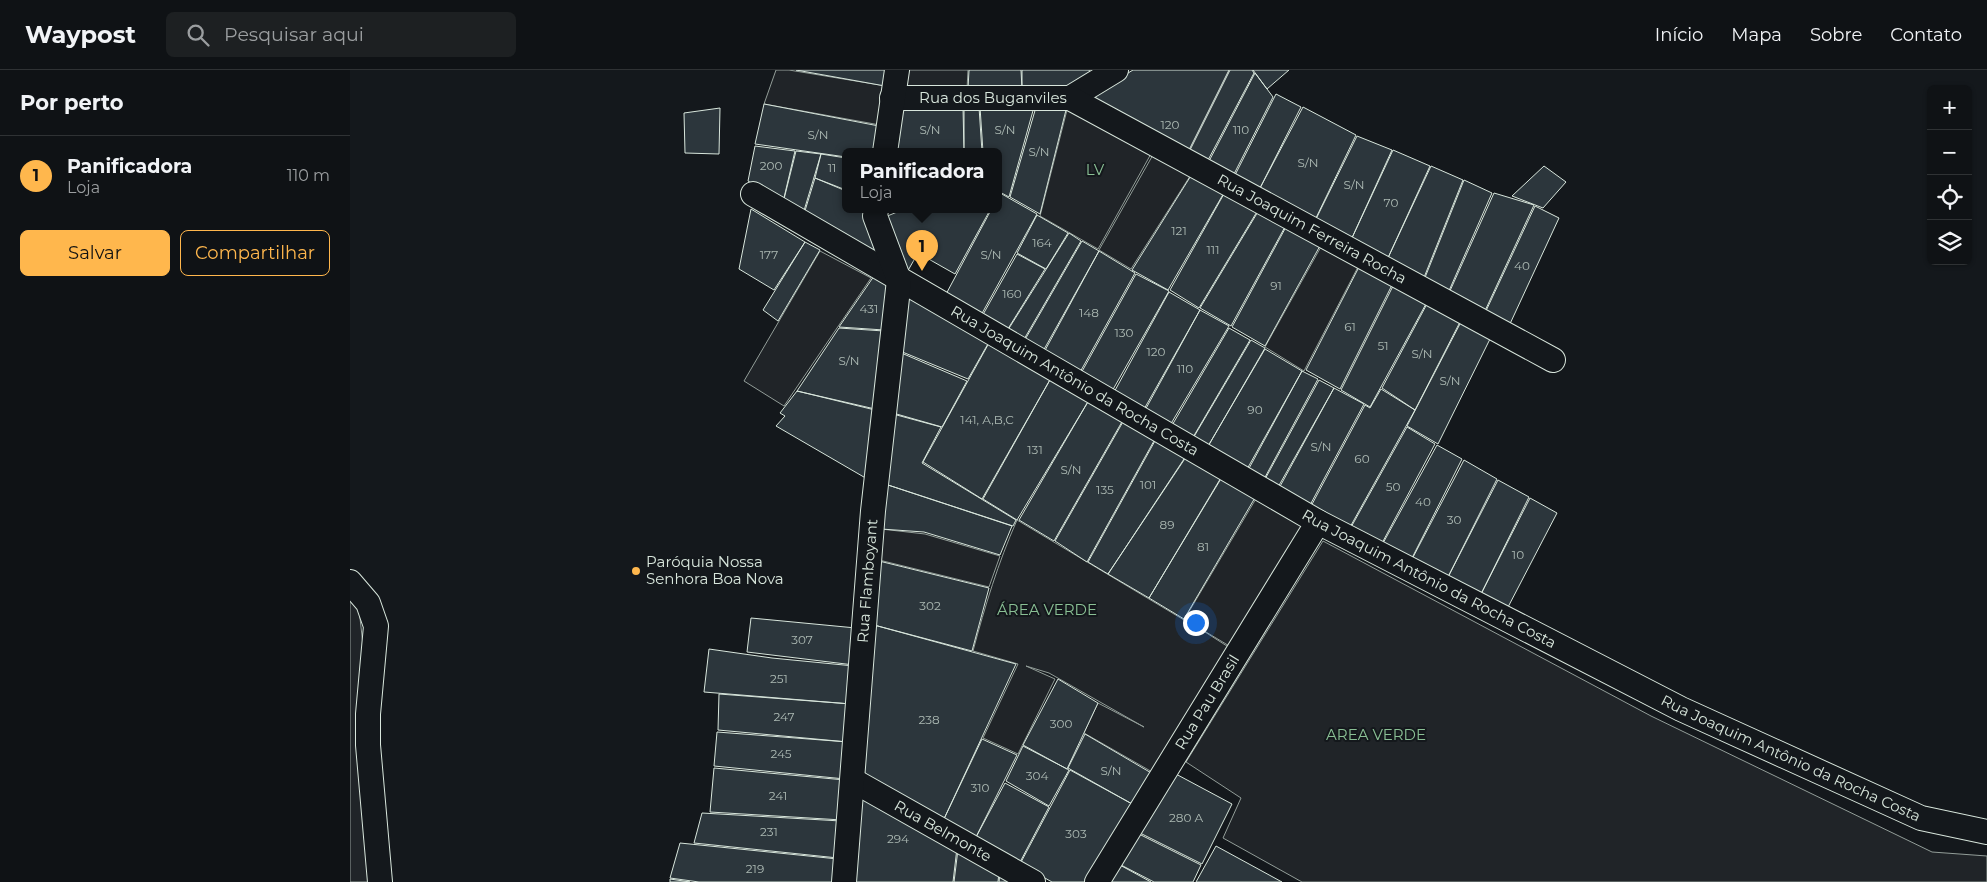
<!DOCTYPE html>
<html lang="pt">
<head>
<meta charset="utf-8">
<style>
  :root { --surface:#0f1215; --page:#1d2022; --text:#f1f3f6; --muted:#9b9ea0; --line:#2f3234; --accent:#ffb74d }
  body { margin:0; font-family:Montserrat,sans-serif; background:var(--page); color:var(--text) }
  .controls { position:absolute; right:15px; top:15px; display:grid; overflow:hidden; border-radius:8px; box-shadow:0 1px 4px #0004 }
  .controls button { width:45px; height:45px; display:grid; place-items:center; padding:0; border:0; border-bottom:1px solid var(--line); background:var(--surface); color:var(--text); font:25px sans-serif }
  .you { position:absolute; left:845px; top:552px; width:18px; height:18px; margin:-12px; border:4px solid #fff; border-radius:50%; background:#1a73e8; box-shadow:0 0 0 8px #1a73e833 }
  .badge { display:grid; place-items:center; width:32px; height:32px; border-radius:50%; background:var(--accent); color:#111; font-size:16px; font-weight:700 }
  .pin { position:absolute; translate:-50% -41px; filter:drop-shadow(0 1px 2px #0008) }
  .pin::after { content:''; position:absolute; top:26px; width:18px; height:15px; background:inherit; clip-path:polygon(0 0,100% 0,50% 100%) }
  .popup { position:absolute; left:492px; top:78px; width:160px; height:65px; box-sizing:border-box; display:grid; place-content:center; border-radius:8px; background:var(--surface); filter:drop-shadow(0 1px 4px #0005); font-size:16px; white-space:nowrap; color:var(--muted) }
  .popup b { font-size:19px; color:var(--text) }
  .popup::after { content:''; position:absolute; left:50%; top:100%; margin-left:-10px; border:10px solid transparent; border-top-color:var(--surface) }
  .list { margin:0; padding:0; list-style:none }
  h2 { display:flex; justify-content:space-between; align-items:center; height:65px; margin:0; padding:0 20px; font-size:21px }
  h2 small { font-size:16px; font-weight:400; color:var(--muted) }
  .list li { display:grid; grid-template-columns:32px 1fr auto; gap:15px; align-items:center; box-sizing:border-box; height:80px; padding:0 20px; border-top:1px solid var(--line) }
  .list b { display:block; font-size:19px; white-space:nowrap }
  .list p { margin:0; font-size:16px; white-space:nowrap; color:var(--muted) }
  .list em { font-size:16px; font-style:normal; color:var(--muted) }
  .actions { display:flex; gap:10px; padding:15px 20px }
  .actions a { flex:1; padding:11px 0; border:1px solid var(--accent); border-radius:8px; text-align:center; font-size:18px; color:var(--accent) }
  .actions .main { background:var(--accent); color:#111 }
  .icon { flex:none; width:28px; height:28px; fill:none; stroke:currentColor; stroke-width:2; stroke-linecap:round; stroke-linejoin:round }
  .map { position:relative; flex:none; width:1637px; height:812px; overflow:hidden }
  header { display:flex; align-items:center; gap:30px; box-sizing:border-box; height:70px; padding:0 25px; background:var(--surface); border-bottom:1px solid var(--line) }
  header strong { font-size:24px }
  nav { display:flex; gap:28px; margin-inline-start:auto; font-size:18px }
  .search { width:350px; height:45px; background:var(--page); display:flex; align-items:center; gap:12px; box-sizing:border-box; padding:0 18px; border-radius:8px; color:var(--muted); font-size:19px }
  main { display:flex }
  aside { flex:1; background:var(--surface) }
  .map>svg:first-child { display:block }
  .green { fill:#202428; stroke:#939e99 }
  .building { fill:#2c363c; stroke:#d8e6dc }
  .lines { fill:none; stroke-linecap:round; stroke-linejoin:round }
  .minor-casing { stroke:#d8e6dc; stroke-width:26 }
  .minor { stroke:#14181c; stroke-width:24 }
  .poi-dot { fill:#ffb74d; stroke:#14181c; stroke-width:2 }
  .labels { text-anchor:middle; stroke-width:4; stroke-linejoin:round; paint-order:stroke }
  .number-label { font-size:12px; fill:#adbab4 }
  .street-label { font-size:15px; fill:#d8e6dc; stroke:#14181c }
  .park-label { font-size:15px; fill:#8ac095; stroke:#14181c }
  .poi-label { font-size:15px; fill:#d8e6dc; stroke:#14181c; text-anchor:start }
</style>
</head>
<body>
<header>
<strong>Waypost</strong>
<div class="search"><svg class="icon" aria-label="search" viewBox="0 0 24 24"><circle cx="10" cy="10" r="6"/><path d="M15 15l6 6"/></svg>Pesquisar aqui</div>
<nav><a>Início</a><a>Mapa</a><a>Sobre</a><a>Contato</a></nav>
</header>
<main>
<aside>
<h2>Por perto<small></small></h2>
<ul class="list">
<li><span class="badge">1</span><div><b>Panificadora</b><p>Loja</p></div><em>110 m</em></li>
</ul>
<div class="actions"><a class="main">Salvar</a><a>Compartilhar</a></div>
</aside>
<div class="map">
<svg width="1637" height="812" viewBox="0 0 1637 812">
  <rect width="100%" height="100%" fill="#14181c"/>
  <path class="green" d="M426,0H439L536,16L530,55L414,34Z
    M556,0H618L617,19L553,20Z
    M718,36L802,82L748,179L690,146Z
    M804,83L842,103L781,199L749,180Z
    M972,175L1009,195L954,301L915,277Z
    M470,181L521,208L434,336L394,311Z
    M907,427L956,456L881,577L841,553L880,578L804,703L734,663L748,633L794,657L699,603L676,596L705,609L668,684L633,668L668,594L623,581C635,536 648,493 667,450L834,550Z
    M531,459L575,464L650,486L639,517L529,490Z
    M973,471L1301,646L1582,782L1637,786V812H952L873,768L891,728L836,692Z
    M0,530L9,539L14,584L6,667L21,812H0Z"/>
  <path class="building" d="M446,0H538L535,16Z
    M619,0H671L672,19H618Z
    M672,0H739L742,5L718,19H672Z
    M783,0H879L838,82L737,28Z
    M880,0H902L904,3L857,92L839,82Z
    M903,0H939L917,19Z
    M905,3L923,27L883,106L858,93Z
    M926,24L951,37L909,120L884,107Z
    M414,34L529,56L526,82H496V87L405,74Z
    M717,36L690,144L660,127L686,37Z
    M550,37H613L614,82H544Z
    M614,37H629L632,82H614Z
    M630,37H684L659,127L648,121V82H633Z
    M953,37L1006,65L965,150L909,120Z
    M370,38L369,84L335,83L334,43Z
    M1007,66L1042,80L1001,170L965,151Z
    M405,76L445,81L433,132L398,111Z
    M1043,80L1080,96L1037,190L1001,170Z
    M446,81L471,84L453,144L433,133Z
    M471,84L496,88V120L465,108Z
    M1081,96L1113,110L1073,210L1037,190Z
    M1194,96L1216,112L1193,138L1162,126Z
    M842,104L875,121L818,220L782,200Z
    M465,108L496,121V140H518L532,191L454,144Z
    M1114,110L1142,123L1098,223L1074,210Z
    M875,122L908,140L849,238L820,220Z
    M650,123L687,144L630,247L595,226L641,140H648Z
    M1144,123L1184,135L1134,243L1099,223Z
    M1185,136L1209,148L1159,256L1135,243Z
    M401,139L455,172L424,220L389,199Z
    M552,140H640L605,204L568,183L556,204L535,147Z
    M909,140L936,155L881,256L850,238Z
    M687,145L718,163L696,199L667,183Z
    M937,155L971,174L915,276L882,257Z
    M719,163L731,171L673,271L656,263Z
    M732,171L749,181L692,283L673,273Z
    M455,172L470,180L428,251L413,240Z
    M749,181L785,203L729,304L693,284Z
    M667,184L695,199L656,262L631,248Z
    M1010,195L1043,213L990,319L956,300Z
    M786,204L819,221L761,323L730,305Z
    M524,206L538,214L534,260L489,257Z
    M1044,214L1077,232L1020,337L991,320Z
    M819,222L850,240L793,341L763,324Z
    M556,224L639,272L618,309L550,281Z
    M1078,232L1111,250L1065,340L1032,318Z
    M850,240L879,256L819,357L794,342Z
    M1112,250L1141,267L1088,374L1057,356Z
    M489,258L534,261L525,339L447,321Z
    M879,258L900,270L842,369L821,357Z
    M901,270L915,278L857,378L842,370Z
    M639,273L701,308L632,429L573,392Z
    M915,279L952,301L896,401L857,378Z
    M549,282L617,311L592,357L543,343Z
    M952,301L968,309L913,411L897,402Z
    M701,308L739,330L667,450L633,429Z
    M969,310L984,318L927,419L914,411Z
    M984,318L1014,334L959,437L928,420Z
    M1031,319L1065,340L999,459L960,438L1015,335L1020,338Z
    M447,321L525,340L519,410L426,356L435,346L430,343Z
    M739,330L773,350L704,471L669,450Z
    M543,344L591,357L572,393L666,450L663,456L535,414Z
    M774,350L805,369L737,492L705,471Z
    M1057,357L1085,374L1031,475L1000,459Z
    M806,369L836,386L758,504L738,492Z
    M1087,375L1112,389L1061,490L1032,475Z
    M836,387L872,406L799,528L758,504Z
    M1114,390L1147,409L1097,509L1061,491Z
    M872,407L906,426L834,549L799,528Z
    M1148,410L1179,427L1130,526L1097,509Z
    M535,414L662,456L650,485L574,462L531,459Z
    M1180,428L1207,443L1157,539L1130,526Z
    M529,491L639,518L622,581L524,555Z
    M401,548L506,558L504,595L397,582Z
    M524,555L666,594L593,751L514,707Z
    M359,579L422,588L504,596L501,634L354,622Z
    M708,609L748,633L717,699L673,675Z
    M369,624L501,634L498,672L368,660Z
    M367,662L498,672L495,709L364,696Z
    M735,664L803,704L784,735L718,698Z
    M632,669L667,685L625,769L593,751Z
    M673,676L719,700L699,736L656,711Z
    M364,698L495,710L492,750L360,742Z
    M720,700L784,735L737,812H702L670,794Z
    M824,703L882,734L852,794L788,762Z
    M655,713L699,737L669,794L625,769Z
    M511,725L607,778L603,812H503Z
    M352,743L491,751L488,788L344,773Z
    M787,763L851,795L843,812H804L769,794Z
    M330,773L488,789L486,812H349L320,808Z
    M866,776L932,812H846Z
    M608,779L649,802L648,812H604Z
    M768,794L801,812H757Z
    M650,803L666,812H649Z
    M320,809L340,812H320Z"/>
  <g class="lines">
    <defs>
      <g id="minor">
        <path id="s1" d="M542,28H720L766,0"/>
        <path id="s2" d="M720,28L1203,290"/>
        <path d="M535,82L547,0"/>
        <path id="s3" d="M403,124L968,452L1331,639L1571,748L1637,762"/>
        <path d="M0,512L18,533L26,556L18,644V675L30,812"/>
        <path id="s4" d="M504,711L683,812"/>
        <path id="s5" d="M494,812L523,441L549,210L525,146L526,140"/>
        <path id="s6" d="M747,812L968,452"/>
      </g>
    </defs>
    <use href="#minor" class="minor-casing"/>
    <use href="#minor" class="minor"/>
  </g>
  <circle class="poi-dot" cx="286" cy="501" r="5"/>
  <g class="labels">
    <g class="number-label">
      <text x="820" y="59">120</text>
      <text x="580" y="64">S/N</text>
      <text x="655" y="64">S/N</text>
      <text x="891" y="64">110</text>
      <text x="468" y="69">S/N</text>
      <text x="689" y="86">S/N</text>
      <text x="958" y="97">S/N</text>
      <text x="421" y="100">200</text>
      <text x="482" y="102">11</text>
      <text x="1004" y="119">S/N</text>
      <text x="1041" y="137">70</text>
      <text x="829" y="165">121</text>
      <text x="692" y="177">164</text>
      <text x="863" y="184">111</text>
      <text x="419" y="189">177</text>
      <text x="641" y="189">S/N</text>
      <text x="1172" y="200">40</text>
      <text x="926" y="220">91</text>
      <text x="662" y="228">160</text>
      <text x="519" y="243">431</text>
      <text x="739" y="247">148</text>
      <text x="1000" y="261">61</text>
      <text x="774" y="267">130</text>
      <text x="1033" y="280">51</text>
      <text x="806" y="286">120</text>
      <text x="1072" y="288">S/N</text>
      <text x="499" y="295">S/N</text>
      <text x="835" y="303">110</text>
      <text x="1100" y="315">S/N</text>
      <text x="905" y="344">90</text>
      <text x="637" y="354">141, A,B,C</text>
      <text x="971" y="381">S/N</text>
      <text x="685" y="384">131</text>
      <text x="1012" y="393">60</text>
      <text x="721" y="404">S/N</text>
      <text x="798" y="419">101</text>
      <text x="1043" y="421">50</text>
      <text x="755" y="424">135</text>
      <text x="1073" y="436">40</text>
      <text x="1104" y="454">30</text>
      <text x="817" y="459">89</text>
      <text x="853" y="481">81</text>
      <text x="1168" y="489">10</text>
      <text x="580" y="540">302</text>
      <text x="452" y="574">307</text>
      <text x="429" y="613">251</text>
      <text x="434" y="651">247</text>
      <text x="579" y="654">238</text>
      <text x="711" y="658">300</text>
      <text x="431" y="688">245</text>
      <text x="761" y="705">S/N</text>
      <text x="687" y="710">304</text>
      <text x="630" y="722">310</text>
      <text x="428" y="730">241</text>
      <text x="836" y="752">280 A</text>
      <text x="419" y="766">231</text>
      <text x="726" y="768">303</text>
      <text x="548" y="773">294</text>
      <text x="405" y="803">219</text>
    </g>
    <g class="street-label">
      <text dy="5" stroke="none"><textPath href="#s1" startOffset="101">Rua dos Buganviles</textPath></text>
      <text dy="5" stroke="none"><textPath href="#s2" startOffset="275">Rua Joaquim Ferreira Rocha</textPath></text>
      <text dy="5" stroke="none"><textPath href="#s3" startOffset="372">Rua Joaquim Antônio da Rocha Costa</textPath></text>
      <text dy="5" stroke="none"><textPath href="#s3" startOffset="778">Rua Joaquim Antônio da Rocha Costa</textPath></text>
      <text dy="5" stroke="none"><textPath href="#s5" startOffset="302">Rua Flamboyant</textPath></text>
      <text dy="5" stroke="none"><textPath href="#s6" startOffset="211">Rua Pau Brasil</textPath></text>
      <text dy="5" stroke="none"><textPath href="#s3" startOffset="1182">Rua Joaquim Antônio da Rocha Costa</textPath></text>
      <text dy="5" stroke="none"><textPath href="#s4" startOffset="102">Rua Belmonte</textPath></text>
    </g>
    <g class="park-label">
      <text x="745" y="105">LV</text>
      <text x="697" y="545">ÁREA VERDE</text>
      <text x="1026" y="670">AREA VERDE</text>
    </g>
    <g class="poi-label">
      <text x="296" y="497">Paróquia Nossa<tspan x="296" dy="17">Senhora Boa Nova</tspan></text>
    </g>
  </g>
</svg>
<div class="controls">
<button>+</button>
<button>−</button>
<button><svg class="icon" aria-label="locate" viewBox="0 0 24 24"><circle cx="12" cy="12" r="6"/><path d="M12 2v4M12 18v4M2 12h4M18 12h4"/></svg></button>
<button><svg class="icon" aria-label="layers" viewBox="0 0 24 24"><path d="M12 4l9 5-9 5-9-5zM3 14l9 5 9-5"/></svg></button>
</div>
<div class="you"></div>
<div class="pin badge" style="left:572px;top:201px">1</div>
<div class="popup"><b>Panificadora</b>Loja</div>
</div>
</main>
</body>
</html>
